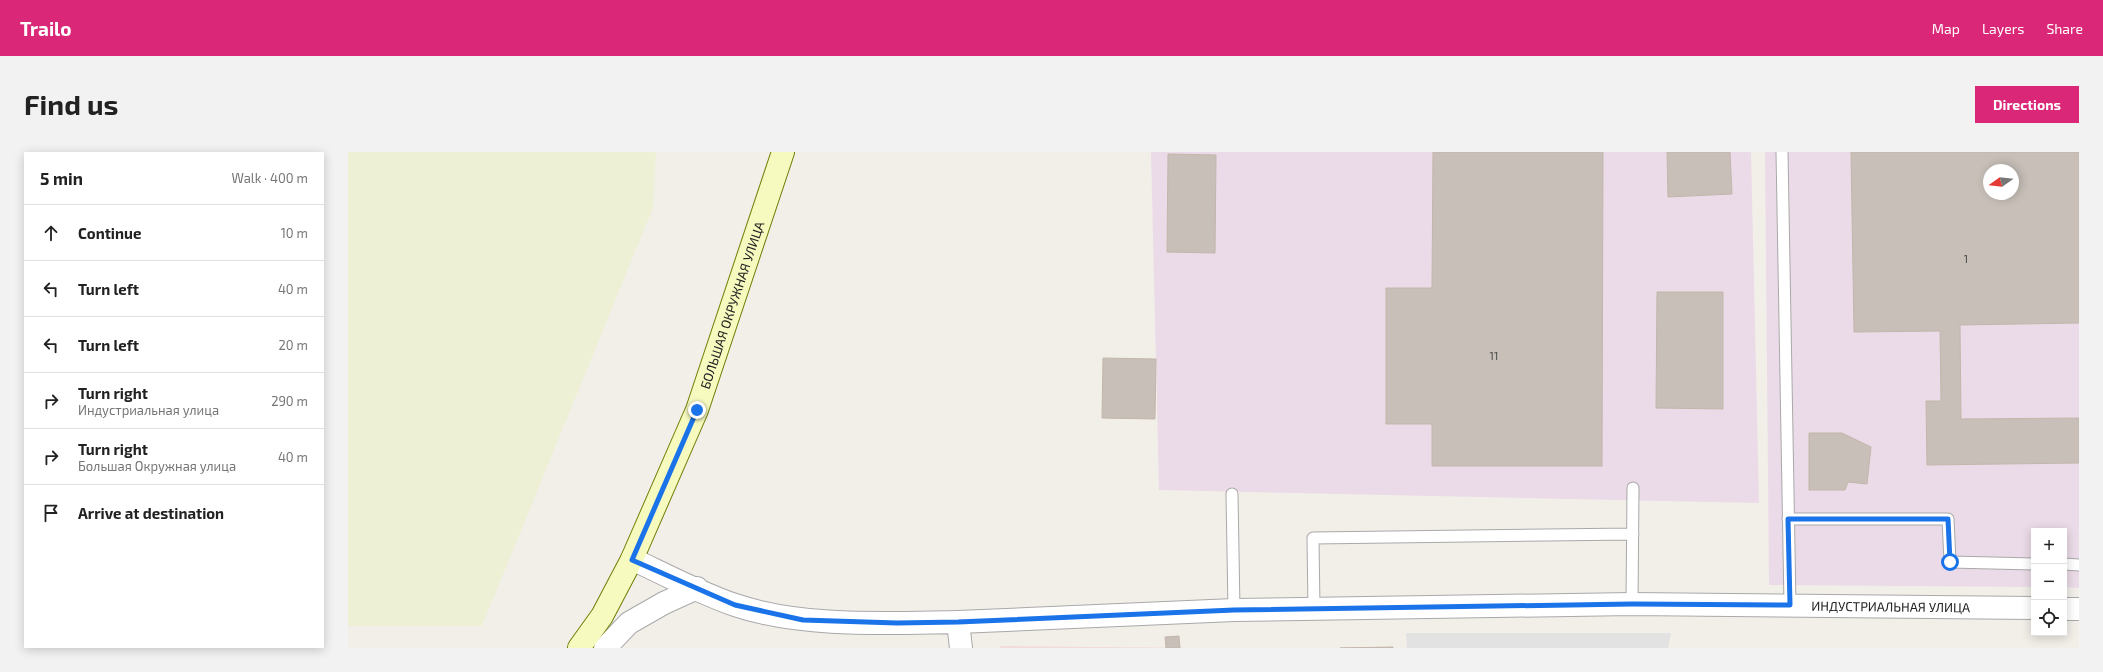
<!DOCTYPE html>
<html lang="en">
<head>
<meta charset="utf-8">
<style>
  :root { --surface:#fff; --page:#f2f2f2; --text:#222; --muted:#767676; --line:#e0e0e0; --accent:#db2777 }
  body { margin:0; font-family:"Exo 2",sans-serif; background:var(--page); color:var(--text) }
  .controls { position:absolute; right:12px; bottom:12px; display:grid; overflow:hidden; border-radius:0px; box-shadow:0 2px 10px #0003 }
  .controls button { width:36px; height:36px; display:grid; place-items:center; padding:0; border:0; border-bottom:1px solid var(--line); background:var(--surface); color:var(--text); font:20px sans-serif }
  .compass { position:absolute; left:1635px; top:12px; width:36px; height:36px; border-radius:50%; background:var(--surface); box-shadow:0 2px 10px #0003; rotate:255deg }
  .stop { position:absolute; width:12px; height:12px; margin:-9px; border:3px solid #1a73e8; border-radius:50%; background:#fff }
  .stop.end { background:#1a73e8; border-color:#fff; box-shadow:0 1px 4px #0008 }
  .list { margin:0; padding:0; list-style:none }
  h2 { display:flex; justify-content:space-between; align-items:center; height:52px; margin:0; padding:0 16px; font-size:17px }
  h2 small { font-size:13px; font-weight:400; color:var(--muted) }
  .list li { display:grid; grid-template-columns:26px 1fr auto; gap:12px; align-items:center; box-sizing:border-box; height:56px; padding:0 16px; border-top:1px solid var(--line) }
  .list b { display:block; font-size:15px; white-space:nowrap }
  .list p { margin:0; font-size:13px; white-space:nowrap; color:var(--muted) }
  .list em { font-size:13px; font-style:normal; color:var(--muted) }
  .icon { flex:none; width:22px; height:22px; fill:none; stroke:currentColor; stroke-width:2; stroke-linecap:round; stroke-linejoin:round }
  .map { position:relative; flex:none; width:1731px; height:496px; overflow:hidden; border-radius:0px }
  header { display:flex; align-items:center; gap:24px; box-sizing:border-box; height:56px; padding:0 20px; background:var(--accent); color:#fff }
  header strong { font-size:19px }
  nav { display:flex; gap:22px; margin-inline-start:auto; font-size:14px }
  .intro { display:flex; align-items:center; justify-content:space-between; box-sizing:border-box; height:96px; padding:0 24px }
  h1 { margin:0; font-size:28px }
  .button { padding:10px 18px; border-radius:0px; background:var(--accent); color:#fff; font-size:14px; font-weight:700 }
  main { display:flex; gap:24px; padding:0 24px }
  aside { flex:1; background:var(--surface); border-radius:0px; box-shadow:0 2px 10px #0003 }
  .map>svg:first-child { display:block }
  .commercial { fill:#f2dad9 }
  .industrial { fill:#ebdbe8; fill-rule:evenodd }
  .farmland { fill:#eef0d5 }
  .parking { fill:#e2e2e2 }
  .building { fill:#c7bfb8; stroke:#c4b6ab; fill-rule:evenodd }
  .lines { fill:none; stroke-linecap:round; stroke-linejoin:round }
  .service-casing { stroke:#a9a9a9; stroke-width:13 }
  .minor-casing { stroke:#a9a9a9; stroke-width:24 }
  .tertiary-casing { stroke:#a9a9a9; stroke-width:24 }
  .secondary-casing { stroke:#707d05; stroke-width:24 }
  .service { stroke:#fff; stroke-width:11 }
  .minor { stroke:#fff; stroke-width:22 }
  .tertiary { stroke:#fff; stroke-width:22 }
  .secondary { stroke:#f7fabf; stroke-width:22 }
  .route { stroke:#1a73e8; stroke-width:5 }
  .labels { text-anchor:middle; stroke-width:4; stroke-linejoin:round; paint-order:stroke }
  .number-label { font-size:11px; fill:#4b4948 }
  .street-label { font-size:13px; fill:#222; stroke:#fff }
</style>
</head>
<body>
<header>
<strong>Trailo</strong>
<nav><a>Map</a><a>Layers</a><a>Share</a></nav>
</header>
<div class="intro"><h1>Find us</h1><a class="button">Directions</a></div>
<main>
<aside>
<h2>5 min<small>Walk · 400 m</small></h2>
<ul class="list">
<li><svg class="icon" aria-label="ahead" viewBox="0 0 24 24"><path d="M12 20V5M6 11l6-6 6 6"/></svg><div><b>Continue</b></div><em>10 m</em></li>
<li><svg class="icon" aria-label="left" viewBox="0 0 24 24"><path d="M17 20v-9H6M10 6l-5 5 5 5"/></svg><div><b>Turn left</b></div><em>40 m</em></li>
<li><svg class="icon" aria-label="left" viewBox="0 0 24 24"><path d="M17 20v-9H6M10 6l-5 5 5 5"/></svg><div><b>Turn left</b></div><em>20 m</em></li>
<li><svg class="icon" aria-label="right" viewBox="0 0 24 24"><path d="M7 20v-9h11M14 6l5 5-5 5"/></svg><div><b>Turn right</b><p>Индустриальная улица</p></div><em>290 m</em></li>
<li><svg class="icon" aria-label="right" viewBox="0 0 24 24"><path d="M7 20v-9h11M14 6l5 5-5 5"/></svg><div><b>Turn right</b><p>Большая Окружная улица</p></div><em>40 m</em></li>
<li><svg class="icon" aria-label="arrive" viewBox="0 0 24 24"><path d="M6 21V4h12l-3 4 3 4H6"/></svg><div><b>Arrive at destination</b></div></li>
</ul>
</aside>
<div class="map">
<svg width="1731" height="496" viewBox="0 0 1731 496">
  <rect width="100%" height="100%" fill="#f2efe9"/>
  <path class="commercial" d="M652,494L856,496H653Z"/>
  <path class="industrial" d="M803,0H1403L1411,351L811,338Z
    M1417,0H1731V436L1716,435V379H1686V435L1421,433ZM1641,18H1665V42H1641Z"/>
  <path class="farmland" d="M0,0H308L305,56L134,474H0Z"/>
  <path class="parking" d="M1058,481H1323L1320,496H1059Z"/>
  <path class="building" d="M1085,0H1255L1254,314H1084V272H1038V136H1084Z
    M1319,0H1382L1384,42L1320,45Z
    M1503,0H1731V171L1612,173L1613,267L1731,266V311L1579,313L1578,249H1593L1592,179L1506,180ZM1641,18H1665V42H1641Z
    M820,2L868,3L867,101L819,100Z
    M1309,140H1375V257L1308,256Z
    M755,206L808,207L807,267L754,266Z
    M1461,281H1494L1523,295L1519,332L1500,330L1497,338H1461Z
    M831,484L832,496H818L817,485Z
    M1045,495V496H992Z"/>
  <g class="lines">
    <defs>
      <path id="service" d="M1434,0L1442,453
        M884,342L886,458
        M1440,367H1600L1602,410L1686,412
        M1716,412L1731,413
        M1284,452L1285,336
        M966,458L965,386L1285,382"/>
      <g id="minor">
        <path d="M1716,457H1731"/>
        <path id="s1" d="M610,470L886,458L1284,452L1686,456"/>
      </g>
      <path id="tertiary" d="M284,407C316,422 354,442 387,453C455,476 539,471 610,470L613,496
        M257,496L281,471L316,451L349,436"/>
      <g id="secondary">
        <path id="s2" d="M231,496L254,464L284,407L349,258L435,0"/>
      </g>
    </defs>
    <use href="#service" class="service-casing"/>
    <use href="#minor" class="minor-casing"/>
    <use href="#tertiary" class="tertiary-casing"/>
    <use href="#secondary" class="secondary-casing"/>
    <use href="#service" class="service"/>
    <use href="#minor" class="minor"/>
    <use href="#tertiary" class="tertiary"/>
    <use href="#secondary" class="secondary"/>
  </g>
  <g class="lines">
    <path class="route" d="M349,258L284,408L387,453L455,468L549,471L610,470L886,458L1284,452L1442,453L1440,367H1600L1602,410"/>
  </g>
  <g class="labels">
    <g class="number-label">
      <text x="1618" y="111">1</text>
      <text x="1146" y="208">11</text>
    </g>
    <g class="street-label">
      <text dy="5" stroke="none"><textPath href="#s2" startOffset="377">БОЛЬШАЯ ОКРУЖНАЯ УЛИЦА</textPath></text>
      <text dy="5" stroke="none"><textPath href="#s1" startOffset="933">ИНДУСТРИАЛЬНАЯ УЛИЦА</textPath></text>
    </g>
  </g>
</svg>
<div class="controls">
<button>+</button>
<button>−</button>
<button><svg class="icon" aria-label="locate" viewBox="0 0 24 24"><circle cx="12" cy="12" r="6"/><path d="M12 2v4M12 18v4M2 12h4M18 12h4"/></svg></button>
</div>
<svg class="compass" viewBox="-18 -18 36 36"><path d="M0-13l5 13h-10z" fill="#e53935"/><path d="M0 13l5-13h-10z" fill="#767676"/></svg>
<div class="stop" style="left:1602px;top:410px"></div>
<div class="stop end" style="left:349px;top:258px"></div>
</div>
</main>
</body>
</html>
